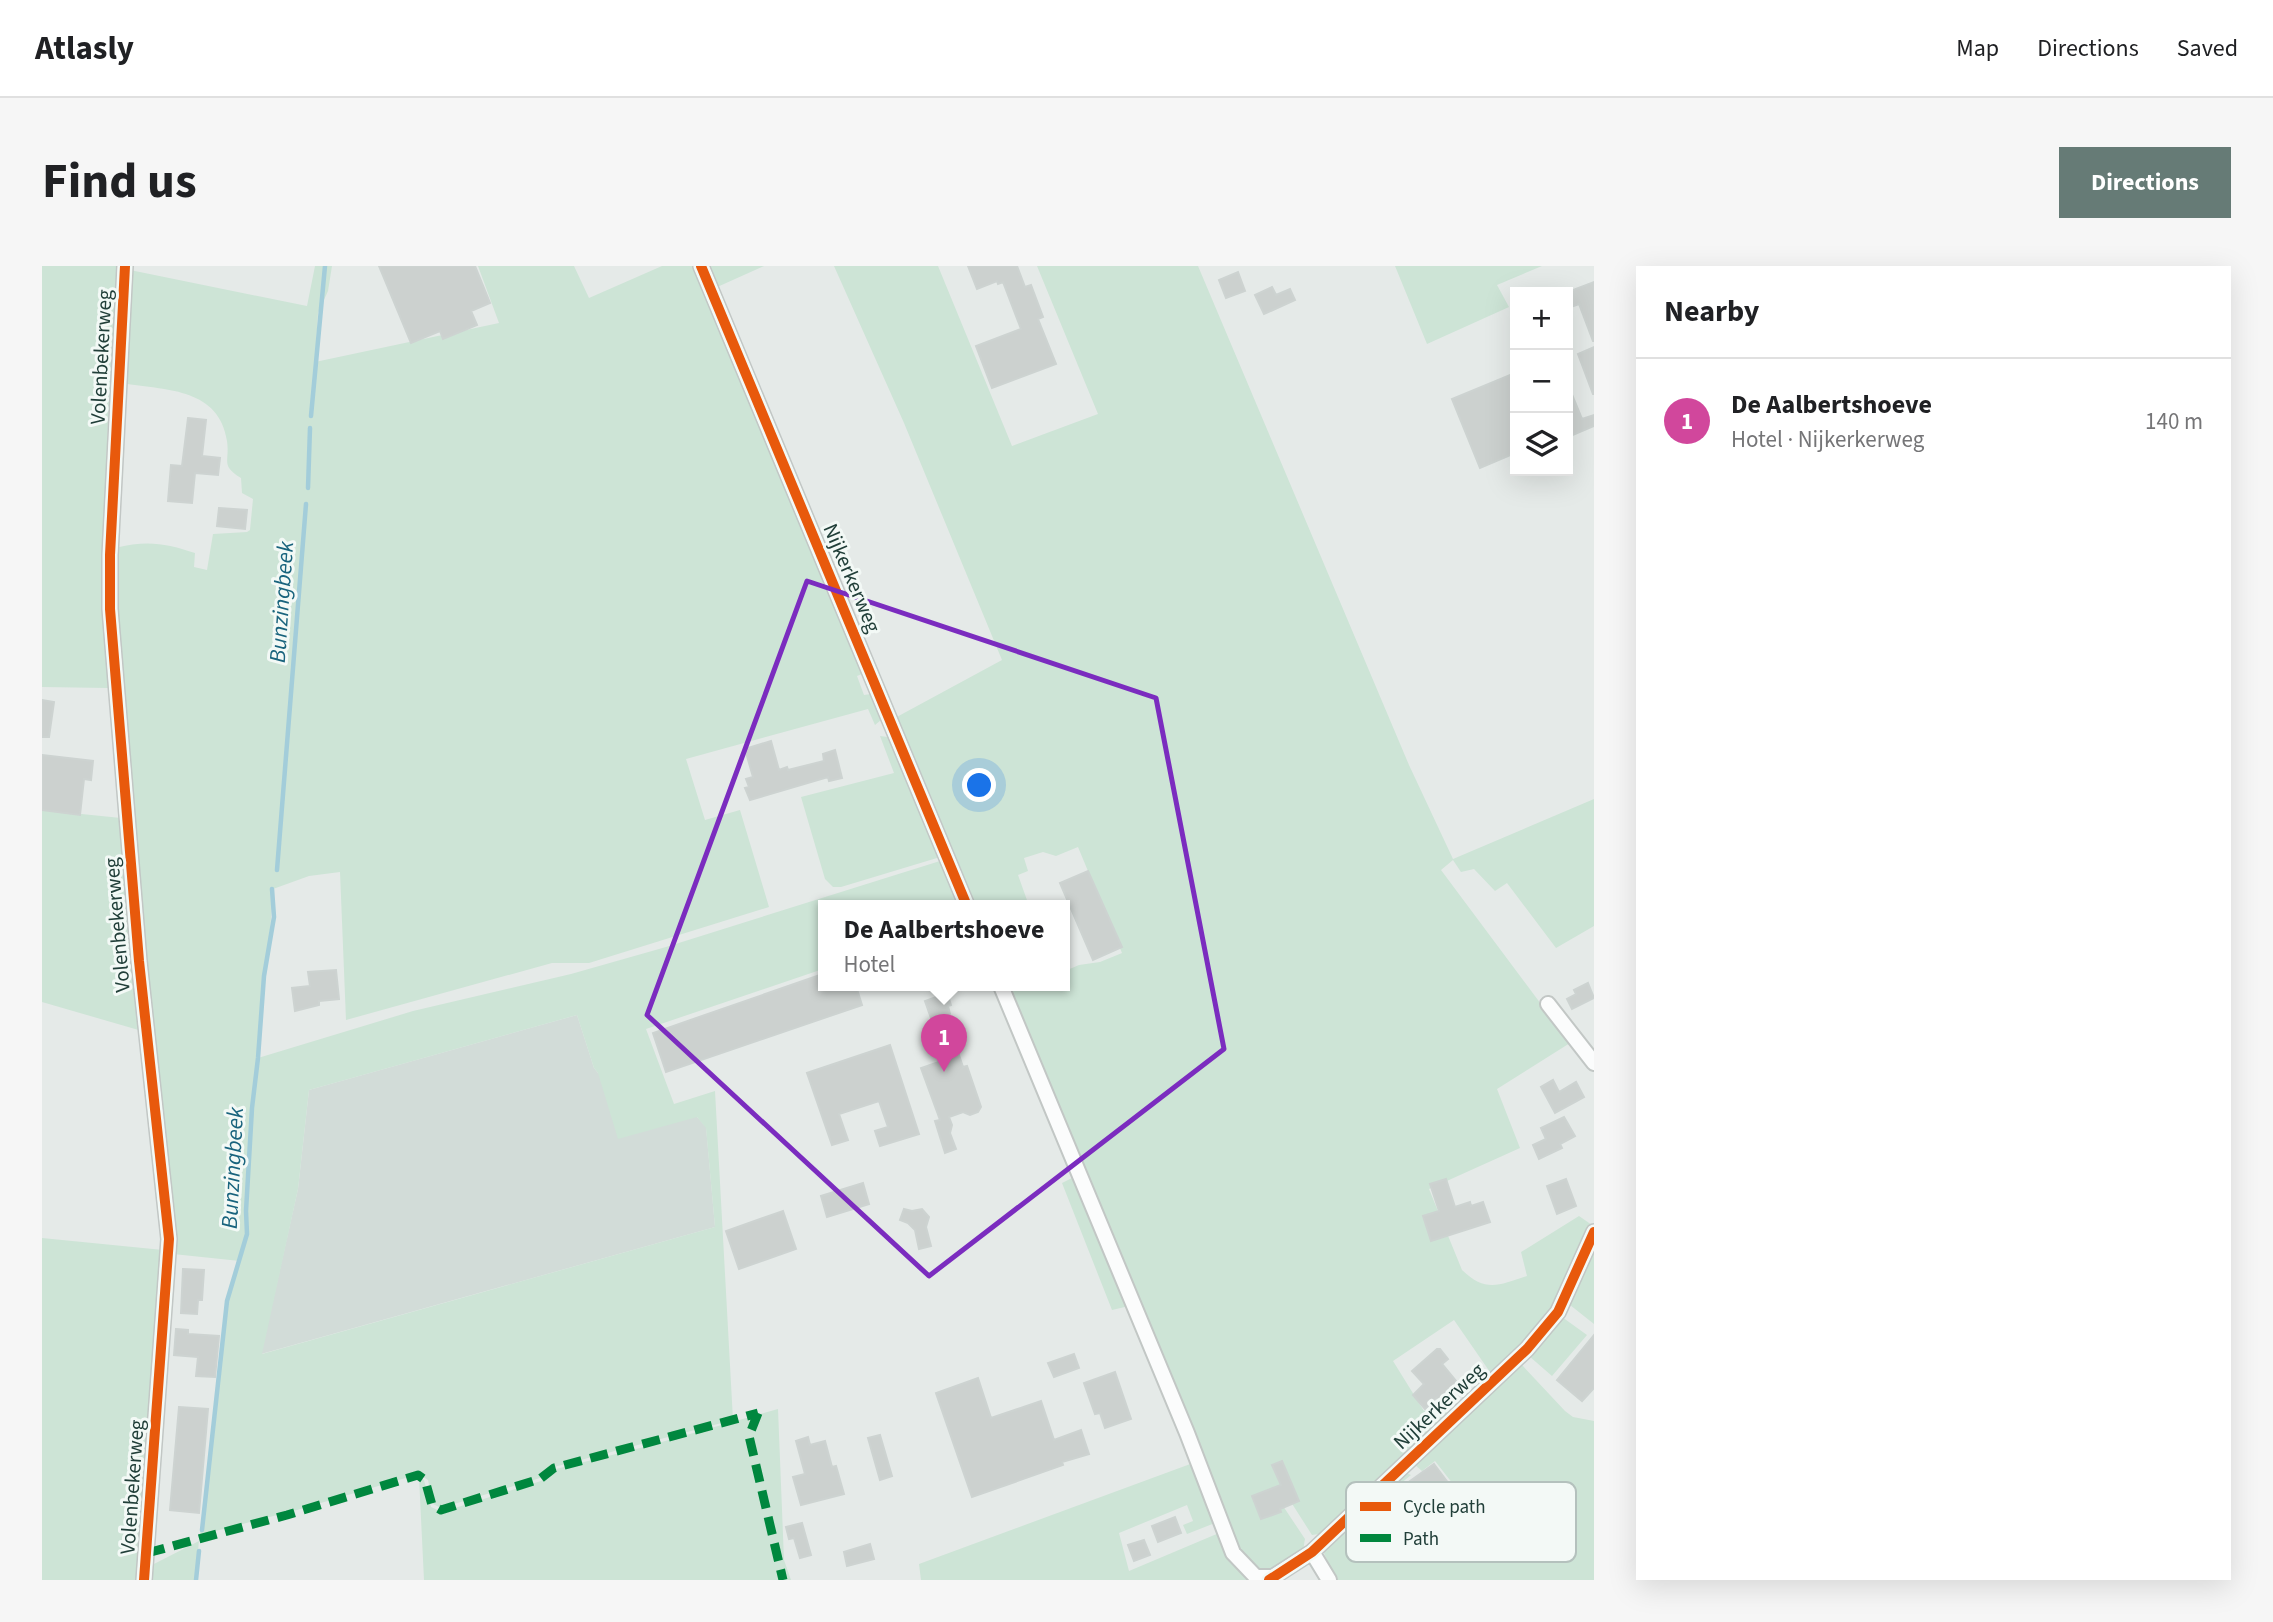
<!DOCTYPE html>
<html lang="en">
<head>
<meta charset="utf-8">
<style>
  :root { --surface:#fff; --page:#f6f6f6; --text:#202124; --muted:#757577; --line:#e0e0e0; --accent:#667b76 }
  body { margin:0; font-family:"Source Sans 3",sans-serif; background:var(--page); color:var(--text) }
  .controls { position:absolute; right:21px; top:21px; display:grid; overflow:hidden; border-radius:0px; box-shadow:0 7px 28px #0002 }
  .controls button { width:63px; height:63px; display:grid; place-items:center; padding:0; border:0; border-bottom:2px solid var(--line); background:var(--surface); color:var(--text); font:35px sans-serif }
  .you { position:absolute; left:938px; top:520px; width:24px; height:24px; margin:-18px; border:5px solid #fff; border-radius:50%; background:#1a73e8; box-shadow:0 0 0 10px #1a73e833 }
  .badge { display:grid; place-items:center; width:46px; height:46px; border-radius:50%; background:var(--accent); color:#fff; font-size:23px; font-weight:700 }
  .pin { position:absolute; translate:-50% -58px; filter:drop-shadow(0 2px 4px #0008) }
  .pin::after { content:''; position:absolute; top:37px; width:24px; height:21px; background:inherit; clip-path:polygon(0 0,100% 0,50% 100%) }
  .popup { position:absolute; left:776px; top:634px; width:252px; height:91px; box-sizing:border-box; display:grid; place-content:center; border-radius:0px; background:var(--surface); filter:drop-shadow(0 2px 5px #0005); font-size:23px; white-space:nowrap; color:var(--muted) }
  .popup b { font-size:26px; color:var(--text) }
  .popup::after { content:''; position:absolute; left:50%; top:100%; margin-left:-14px; border:14px solid transparent; border-top-color:var(--surface) }
  .list { margin:0; padding:0; list-style:none }
  h2 { display:flex; justify-content:space-between; align-items:center; height:91px; margin:0; padding:0 28px; font-size:30px }
  h2 small { font-size:23px; font-weight:400; color:var(--muted) }
  .list li { display:grid; grid-template-columns:46px 1fr auto; gap:21px; align-items:center; box-sizing:border-box; height:126px; padding:0 28px; border-top:2px solid var(--line) }
  .list b { display:block; font-size:26px; white-space:nowrap }
  .list p { margin:0; font-size:23px; white-space:nowrap; color:var(--muted) }
  .list em { font-size:23px; font-style:normal; color:var(--muted) }
  .icon { flex:none; width:38px; height:38px; fill:none; stroke:currentColor; stroke-width:2; stroke-linecap:round; stroke-linejoin:round }
  .map { position:relative; flex:none; width:1552px; height:1314px; overflow:hidden; border-radius:0px }
  header { display:flex; align-items:center; gap:42px; box-sizing:border-box; height:98px; padding:0 35px; background:var(--surface); border-bottom:2px solid var(--line) }
  header strong { font-size:33px }
  nav { display:flex; gap:38px; margin-inline-start:auto; font-size:24px }
  .intro { display:flex; align-items:center; justify-content:space-between; box-sizing:border-box; height:168px; padding:0 42px }
  h1 { margin:0; font-size:49px }
  .button { padding:18px 32px; border-radius:0px; background:var(--accent); color:#fff; font-size:24px; font-weight:700 }
  main { display:flex; gap:42px; padding:0 42px }
  aside { flex:1; background:var(--surface); border-radius:0px; box-shadow:0 7px 28px #0002 }
  .map>svg:first-child { display:block }
  .built { fill:#d2dcd8 }
  .green { fill:#cde4d6; fill-rule:evenodd }
  .lines { fill:none; stroke-linecap:round; stroke-linejoin:round }
  .stream { stroke:#a3cdda; stroke-width:4.5 }
  .building { fill:#ccd1cf; stroke:#cdd3d1; stroke-width:2 }
  .minor-casing { stroke:#c2c7c5; stroke-width:18 }
  .minor { stroke:#fbfcfc; stroke-width:14 }
  .quiet { stroke:#00873e; stroke-width:9; stroke-dasharray:18 9; stroke-linecap:butt }
  .cycleway-casing { stroke:#f3f9f6; stroke-width:15 }
  .cycleway { stroke:#e8590c; stroke-width:10 }
  .marked { fill:none; stroke:#7b2cbf; stroke-width:5; stroke-linejoin:round }
  .labels { text-anchor:middle; stroke-width:6; stroke-linejoin:round; paint-order:stroke }
  .street-label { font-size:21px; fill:#213f39; stroke:#f3f9f6 }
  .water-label { font-size:23px; font-style:italic; fill:#18637d; stroke:#f3f9f6 }
  .key { fill:#f3f9f6; stroke:#b4c1bd; stroke-width:2 }
  .key-label { font-size:19px; fill:#213f39 }
</style>
</head>
<body>
<header>
<strong>Atlasly</strong>
<nav><a>Map</a><a>Directions</a><a>Saved</a></nav>
</header>
<div class="intro"><h1>Find us</h1><a class="button">Directions</a></div>
<main>
<div class="map">
<svg width="1552" height="1314" viewBox="0 0 1552 1314">
  <rect width="100%" height="100%" fill="#e5eae8"/>
  <path class="built" d="M535,749L552,802L556,807L655,851L664,861L673,961L219,1088L256,923L267,824Z"/>
  <path class="green" d="M0,0H75C67,141 56,282 66,422L0,421Z
    M273,0H290L286,25L276,47L273,96L457,57L436,0H532L547,32L620,0H651L820,408L815,410L822,429L829,428L839,454L833,459L826,443L644,493L663,554L698,544L727,641L547,697H510L304,754L298,606L267,610L231,623C228,679 220,735 216,792L371,745L529,708L624,681L898,595L916,640H781V703L604,763L632,838L673,825L691,1154L512,1201L498,1212L399,1242L391,1238L386,1214L377,1208L255,1244L158,1269L185,1030L198,995L131,988L78,435L73,282C105,274 123,277 153,287L152,301L165,304L171,268L205,266L208,264L211,233L200,227L199,212C178,199 188,196 185,175C177,123 126,124 85,118L88,4L265,40ZM535,749L552,802L556,807L576,873L655,851L664,862L673,961L220,1088L256,923L267,824Z
    M664,0H722L673,22Z
    M792,0H896L970,180L1056,148L995,0H1156L1367,499L1411,593L1552,533V660L1514,682L1465,617L1453,625L1432,603L1419,606L1411,594L1399,604L1528,777L1455,823L1478,882L1387,923L1420,1004C1444,1027 1457,1019 1485,1010L1479,986L1537,950L1550,959L1509,1049L1450,1109L1412,1054L1351,1095L1382,1145L1397,1136L1405,1147L1277,1268L1270,1269L1247,1233L1239,1237L1263,1273C1262,1277 1262,1281 1261,1284C1254,1295 1227,1309 1215,1302C1206,1297 1200,1288 1195,1280L964,720H1023V705L1037,699L1058,696L1080,687L1036,581L1014,590L1001,586L982,592L986,605L976,609L986,637L977,640H930L851,453L960,394L862,157Z
    M1353,0H1500L1455,19L1467,41L1385,78Z
    M838,470L846,471L896,586L895,592L799,621H791L783,613L759,531L852,507Z
    M0,544L79,552L100,765L0,736Z
    M1030,912L1087,1040L1070,1044L1020,917Z
    M0,972L121,984L98,1314H0Z
    M1552,985V1058L1528,1039Z
    M1520,1051L1545,1069L1510,1110L1487,1090Z
    M1480,1099L1523,1145L1531,1151L1552,1155V1314H1293L1282,1287L1289,1275L1362,1206L1369,1209L1352,1223L1391,1279L1397,1276L1401,1285L1430,1276L1416,1217L1411,1218L1393,1195L1380,1205L1373,1199L1374,1191Z
    M736,1143L742,1294L749,1314H382L377,1211L382,1214L389,1241L400,1246L499,1215L514,1203L602,1181Z
    M1151,1197L1173,1257L1145,1268L1141,1259L1151,1255L1145,1239L1077,1267L1087,1305L1177,1267L1206,1314H879L877,1298Z
    M157,1275L153,1314H106L108,1300Z"/>
  <g class="lines">
    <path class="stream" d="M269,150L283,0
      M266,222L268,162
      M235,604L264,238
      M160,1264L185,1035L205,968L204,945L210,842L216,792L222,710L232,651L230,623
      M154,1314L157,1285"/>
  </g>
  <path class="building" d="M337,0H433L448,37L429,45L435,59L401,73L398,65L369,77Z
    M926,0H975L983,21L989,19L1001,51L996,53L1014,98L950,122L934,80L979,63L961,16L956,18L955,15L935,23Z
    M1196,6L1203,25L1184,32L1177,14Z
    M1552,16V75H1551L1537,38L1526,42V26Z
    M1230,21L1234,29L1248,23L1253,34L1222,48L1213,29Z
    M1552,81V128H1551L1536,88Z
    M1473,107V187L1438,202L1410,133Z
    M1526,119L1540,153L1552,149V160L1526,171Z
    M146,152L164,154L160,190L178,192L176,209L153,207L150,237L126,235L129,199L140,200Z
    M177,242L205,244L203,263L175,260Z
    M0,434L12,436L7,471H0Z
    M729,475L737,504L745,501L746,504L782,495L781,488L793,484L800,512L787,515L786,511L708,534L703,522L707,521L704,513L711,511L703,483Z
    M0,489L51,495L49,514L42,513L38,549L0,544Z
    M1046,605L1080,681L1051,694L1018,617Z
    M294,704L297,733L277,735V739L253,745L250,722L268,720L266,706Z
    M781,708V720H814L820,739L624,806L611,767Z
    M1546,717L1552,732L1530,743L1525,733L1534,728L1532,724Z
    M905,727L909,739L906,740L908,748L890,755L883,735Z
    M848,779L877,868L838,880L833,865L846,861L837,835L797,848L806,874L790,879L765,807Z
    M917,789L921,801L925,800L939,841L936,846L928,849L921,846L907,851L910,859L908,867L914,883L903,887L893,855L898,854L879,802Z
    M1511,814L1517,826L1534,816L1542,831L1513,847L1499,821Z
    M1522,851L1533,870L1518,878L1520,882L1497,893L1491,879L1504,873L1499,862Z
    M1404,913L1413,941L1428,936L1429,940L1441,936L1448,956L1389,975L1381,950L1397,945L1388,918Z
    M1524,913L1534,940L1515,948L1505,920Z
    M821,917L827,938L785,951L779,930Z
    M862,943L870,945L880,943L887,951L884,961L889,980L877,983L873,964L866,957L858,954Z
    M741,945L754,983L697,1003L684,965Z
    M141,1003L162,1004L160,1034H156L155,1048L139,1047Z
    M134,1063L146,1064V1068L177,1070L173,1111L154,1110L156,1091L132,1089Z
    M1552,1069V1122L1540,1135L1515,1114Z
    M1395,1083H1398L1406,1093L1400,1098L1415,1116L1404,1125L1406,1127L1397,1134L1394,1132L1383,1143L1371,1129L1382,1118L1370,1105Z
    M1032,1088L1037,1102L1012,1111L1006,1097Z
    M1073,1106L1089,1153L1063,1162L1058,1147L1053,1148L1042,1117Z
    M936,1112L949,1152L999,1135L1012,1174L1039,1164L1047,1188L1020,1196L1021,1199L930,1231L894,1127Z
    M137,1141L166,1143L157,1247L128,1244Z
    M838,1169L850,1210L838,1214L826,1172Z
    M766,1171L768,1179L783,1175L790,1201L794,1200L802,1228L759,1239L751,1211L763,1208L754,1175Z
    M1240,1195L1257,1235L1238,1243L1239,1246L1219,1253L1210,1230L1239,1219L1230,1199Z
    M1392,1198L1407,1218L1400,1223L1422,1272L1412,1276L1406,1262L1385,1277L1350,1228Z
    M1133,1251L1139,1267L1116,1276L1110,1260Z
    M760,1257L769,1289L758,1292L752,1272L747,1273L744,1261Z
    M1102,1274L1108,1289L1092,1295L1086,1279Z
    M828,1278L832,1293L805,1300L802,1286Z"/>
  <g class="lines">
    <defs>
      <path id="minor" d="M83,0L68,289V343L97,695L127,973L102,1314
        M659,0L925,640
        M959,720L1145,1167L1191,1287L1214,1311H1231L1270,1286L1485,1083L1516,1046L1552,966
        M1506,738L1552,797
        M1270,1286L1287,1314"/>
    </defs>
    <use href="#minor" class="minor-casing"/>
    <use href="#minor" class="minor"/>
    <path class="quiet" d="M716,1147L707,1170L741,1314
      M105,1287L245,1249L376,1209L383,1214L390,1239L399,1244L498,1213L512,1202L716,1147"/>
    <defs>
      <path id="cycleway" d="M83,0L68,289V343L97,695L127,973L102,1314
        M659,0L925,640
        M1227,1314L1270,1286L1485,1083L1516,1046L1552,966"/>
    </defs>
    <use href="#cycleway" class="cycleway-casing"/>
    <use href="#cycleway" class="cycleway"/>
  </g>
  <path class="marked" d="M765,315L1114,432L1182,783L887,1010L605,749Z"/>
  <g class="labels">
    <g class="street-label">
      <text transform="translate(59 91) rotate(-87)" y="7">Volenbekerweg</text>
      <text transform="translate(810 312) rotate(67)" y="7">Nijkerkerweg</text>
      <text transform="translate(75 659) rotate(-95)" y="7">Volenbekerweg</text>
      <text transform="translate(1397 1140) rotate(-43)" y="7">Nijkerkerweg</text>
      <text transform="translate(90 1221) rotate(-86)" y="7">Volenbekerweg</text>
    </g>
    <g class="water-label">
      <text transform="translate(239 336) rotate(-86)" y="8">Bunzingbeek</text>
      <text transform="translate(190 902) rotate(-87)" y="8">Bunzingbeek</text>
    </g>
  </g>
  <rect x="1304" y="1216" width="230" height="80" rx="10" class="key"/>
  <rect x="1318" y="1236" width="31" height="9" fill="#e8590c"/>
  <rect x="1318" y="1268" width="31" height="8" fill="#00873e"/>
  <g class="key-label">
    <text x="1361" y="1247">Cycle path</text>
    <text x="1361" y="1279">Path</text>
  </g>
</svg>
<div class="controls">
<button>+</button>
<button>−</button>
<button><svg class="icon" aria-label="layers" viewBox="0 0 24 24"><path d="M12 4l9 5-9 5-9-5zM3 14l9 5 9-5"/></svg></button>
</div>
<div class="you"></div>
<div class="pin badge" style="left:902px;top:806px;background:#d1479c">1</div>
<div class="popup"><b>De Aalbertshoeve</b>Hotel</div>
</div>
<aside>
<h2>Nearby<small></small></h2>
<ul class="list">
<li><span class="badge" style="background:#d1479c">1</span><div><b>De Aalbertshoeve</b><p>Hotel · Nijkerkerweg</p></div><em>140 m</em></li>
</ul>
</aside>
</main>
</body>
</html>
